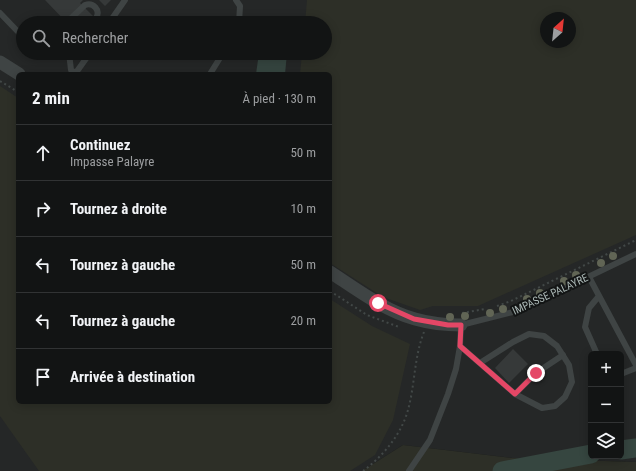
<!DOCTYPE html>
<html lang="fr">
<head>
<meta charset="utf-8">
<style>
  :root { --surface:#121414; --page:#1f2122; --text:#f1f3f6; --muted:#9c9ea0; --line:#313334 }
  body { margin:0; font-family:"Roboto Condensed",sans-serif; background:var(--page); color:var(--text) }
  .controls { position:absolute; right:12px; bottom:12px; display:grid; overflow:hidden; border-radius:6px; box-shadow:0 2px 10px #0003 }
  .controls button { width:36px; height:36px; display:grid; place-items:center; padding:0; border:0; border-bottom:1px solid var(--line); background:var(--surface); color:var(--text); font:20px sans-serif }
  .compass { position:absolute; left:540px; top:12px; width:36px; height:36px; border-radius:50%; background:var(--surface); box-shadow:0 2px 10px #0003; rotate:27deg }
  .stop { position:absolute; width:12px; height:12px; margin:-9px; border:3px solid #e44766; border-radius:50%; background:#fff }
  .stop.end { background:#e44766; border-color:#fff; box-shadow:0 1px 4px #0008 }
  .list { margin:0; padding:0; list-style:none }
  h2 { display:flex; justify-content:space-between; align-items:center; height:52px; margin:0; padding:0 16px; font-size:17px }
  h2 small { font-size:13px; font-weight:400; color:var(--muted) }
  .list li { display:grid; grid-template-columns:26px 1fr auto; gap:12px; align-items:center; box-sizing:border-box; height:56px; padding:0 16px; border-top:1px solid var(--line) }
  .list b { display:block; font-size:15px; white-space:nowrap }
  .list p { margin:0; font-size:13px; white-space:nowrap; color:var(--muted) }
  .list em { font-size:13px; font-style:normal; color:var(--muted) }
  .icon { flex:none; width:22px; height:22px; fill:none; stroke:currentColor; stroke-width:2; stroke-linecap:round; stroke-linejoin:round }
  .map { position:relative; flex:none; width:636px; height:471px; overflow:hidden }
  .search { position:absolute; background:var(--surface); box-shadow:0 2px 10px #0003; left:16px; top:16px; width:316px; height:44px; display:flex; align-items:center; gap:10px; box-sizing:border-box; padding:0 14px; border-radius:22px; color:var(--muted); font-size:15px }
  .panel { position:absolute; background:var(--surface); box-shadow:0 2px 10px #0003; left:16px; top:72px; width:316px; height:332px; border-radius:6px }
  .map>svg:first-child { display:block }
  .built { fill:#252727; fill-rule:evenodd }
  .green { fill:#2d2f27; fill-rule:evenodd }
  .water { fill:#364640 }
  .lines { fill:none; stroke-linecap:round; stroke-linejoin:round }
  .river { stroke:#364640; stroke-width:19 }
  .building { fill:#363939 }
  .path { stroke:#424847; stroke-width:2; stroke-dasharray:2 3; stroke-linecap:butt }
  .service { stroke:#3f4444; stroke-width:6 }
  .minor { stroke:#3f4444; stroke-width:13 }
  .tree { fill:#616555 }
  .route { stroke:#e44766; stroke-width:5 }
  .labels { text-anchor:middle; stroke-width:4; stroke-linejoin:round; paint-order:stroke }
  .street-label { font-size:11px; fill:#acb9b7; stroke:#131515 }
</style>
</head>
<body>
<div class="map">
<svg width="636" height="471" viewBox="0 0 636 471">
  <rect width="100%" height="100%" fill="#181a1a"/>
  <path class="built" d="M0,0H636V462L512,458L403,445L362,471H0ZM546,18H570V42H546ZM23,23H325V53H23ZM18,74H330V402H18ZM591,354H621V456H591Z"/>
  <path class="green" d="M307,0H636V235L478,306H433L420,310L383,297L330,263V74H300L302,53H325V23H305ZM546,18H570V42H546Z
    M0,86L18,98V402H330V299L372,326L410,344L393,420L375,455L350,471H39L0,416Z
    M403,445L512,458L636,462V471H362Z"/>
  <path class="water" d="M259,53H287L285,74H256Z"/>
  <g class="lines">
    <path class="river" d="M621,450L636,448
      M502,471L591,454"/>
  </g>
  <path class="building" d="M45,0H83L80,3L93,16L86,23H67Z
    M99,0H111L105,6Z
    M513,349L528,364L509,383L495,368Z"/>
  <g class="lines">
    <path class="path" d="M0,81L18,92
      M330,291L367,315L399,327
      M497,306L511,301L636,240
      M462,313L485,309
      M363,471C383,456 401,435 408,410C415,385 414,357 424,332"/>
    <path class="service" d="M236,0L240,6L239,23
      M0,13L23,37
      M66,23L85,5C93,2 101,10 96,18C95,20 93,21 91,23
      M109,23L125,0
      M69,53L71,70L75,73
      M75,74L90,53
      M210,74L223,53
      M589,277L636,365
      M460,346L515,394L542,408L555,406L565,397L572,382L569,365L557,346L544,336L529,334L513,342L480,363
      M597,354L585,327L589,308L599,296
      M621,374L636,368
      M515,394L536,373L563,355
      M409,471L430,440L448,394L456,369L460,346L461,325L517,311L636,254"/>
    <path class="minor" d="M0,62L19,74
      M330,272C356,289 385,311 415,319C429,323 446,325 461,325"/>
  </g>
  <g class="tree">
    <circle cx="613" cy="256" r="4"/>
    <circle cx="601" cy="263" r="4"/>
    <circle cx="576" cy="275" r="4"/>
    <circle cx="564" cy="281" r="4"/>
    <circle cx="540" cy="293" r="4"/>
    <circle cx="527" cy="299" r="4"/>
    <circle cx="503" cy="309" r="4"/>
    <circle cx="490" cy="313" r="4"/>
    <circle cx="465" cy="316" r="4"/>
    <circle cx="450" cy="317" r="4"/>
  </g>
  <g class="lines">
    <path class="route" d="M378,303L414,319L448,325H461L460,346L515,394L536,373"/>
  </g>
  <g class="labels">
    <g class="street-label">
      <text transform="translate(550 294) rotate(-25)" y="4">IMPASSE PALAYRE</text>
    </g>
  </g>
</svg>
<div class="controls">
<button>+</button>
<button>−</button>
<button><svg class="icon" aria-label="layers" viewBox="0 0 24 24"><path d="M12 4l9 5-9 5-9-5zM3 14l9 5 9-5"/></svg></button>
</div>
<svg class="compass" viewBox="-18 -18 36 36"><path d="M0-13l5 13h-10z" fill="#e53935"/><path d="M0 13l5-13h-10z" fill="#9c9ea0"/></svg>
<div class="stop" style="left:378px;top:303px"></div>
<div class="stop end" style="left:536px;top:373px"></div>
<div class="search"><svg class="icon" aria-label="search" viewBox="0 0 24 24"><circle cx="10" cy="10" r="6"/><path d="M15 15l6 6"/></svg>Rechercher</div>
<section class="panel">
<h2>2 min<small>À pied · 130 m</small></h2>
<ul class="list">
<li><svg class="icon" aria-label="ahead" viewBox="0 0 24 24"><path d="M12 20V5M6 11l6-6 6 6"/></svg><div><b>Continuez</b><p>Impasse Palayre</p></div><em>50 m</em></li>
<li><svg class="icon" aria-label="right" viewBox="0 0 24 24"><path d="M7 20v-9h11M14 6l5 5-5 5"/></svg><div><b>Tournez à droite</b></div><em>10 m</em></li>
<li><svg class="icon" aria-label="left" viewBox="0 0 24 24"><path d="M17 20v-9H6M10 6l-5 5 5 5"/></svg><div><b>Tournez à gauche</b></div><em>50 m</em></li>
<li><svg class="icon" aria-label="left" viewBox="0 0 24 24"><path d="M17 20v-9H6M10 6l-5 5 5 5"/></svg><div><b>Tournez à gauche</b></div><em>20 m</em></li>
<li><svg class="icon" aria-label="arrive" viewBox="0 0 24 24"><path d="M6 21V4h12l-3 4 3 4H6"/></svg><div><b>Arrivée à destination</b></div></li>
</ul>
</section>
</div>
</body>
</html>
